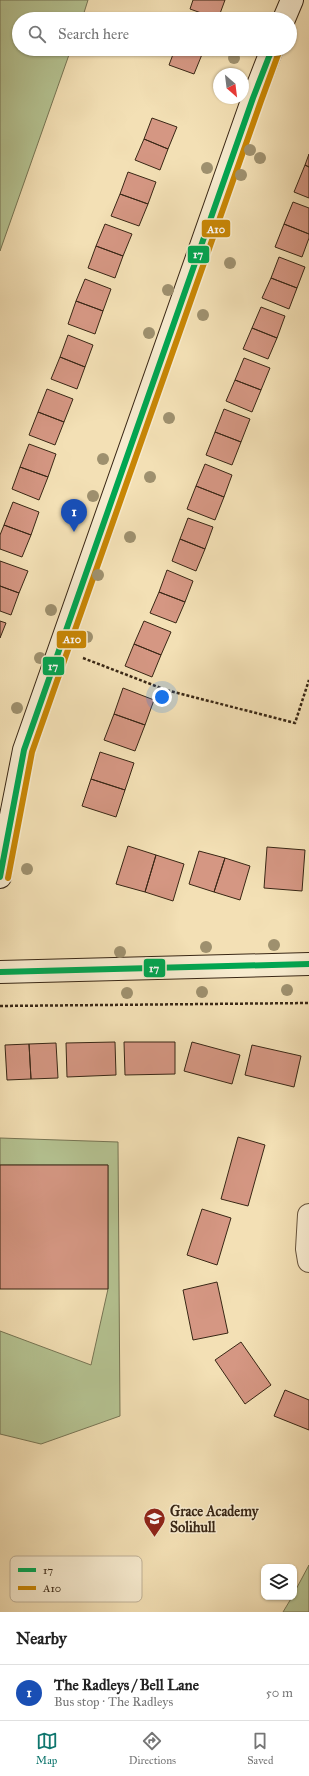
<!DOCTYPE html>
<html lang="en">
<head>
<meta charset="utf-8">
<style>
  :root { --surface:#fff; --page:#f2f2f2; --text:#222; --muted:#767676; --line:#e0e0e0; --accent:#0f766e }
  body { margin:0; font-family:"IM FELL Great Primer",serif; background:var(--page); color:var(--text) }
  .controls { position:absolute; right:12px; bottom:12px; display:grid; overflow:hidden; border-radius:8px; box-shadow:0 1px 3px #0004 }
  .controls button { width:36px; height:36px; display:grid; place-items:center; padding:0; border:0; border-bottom:1px solid var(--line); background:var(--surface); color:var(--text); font:20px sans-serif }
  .compass { position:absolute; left:213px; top:68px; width:36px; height:36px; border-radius:50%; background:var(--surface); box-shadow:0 1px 3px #0004; rotate:152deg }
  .you { position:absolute; left:162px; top:697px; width:14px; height:14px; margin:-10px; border:3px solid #fff; border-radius:50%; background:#1a73e8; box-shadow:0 0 0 6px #1a73e833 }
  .badge { display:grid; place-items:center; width:26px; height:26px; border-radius:50%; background:var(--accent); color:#fff; font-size:13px; font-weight:700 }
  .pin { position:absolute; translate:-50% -33px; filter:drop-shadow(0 1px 2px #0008) }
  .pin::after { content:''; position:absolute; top:21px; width:14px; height:12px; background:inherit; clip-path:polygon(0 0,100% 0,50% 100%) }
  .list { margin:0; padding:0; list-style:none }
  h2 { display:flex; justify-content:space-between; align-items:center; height:52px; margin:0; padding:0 16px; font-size:17px }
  h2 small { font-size:13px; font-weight:400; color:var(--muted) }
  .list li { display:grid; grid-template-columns:26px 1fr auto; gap:12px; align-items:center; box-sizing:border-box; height:56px; padding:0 16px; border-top:1px solid var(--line) }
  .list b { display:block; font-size:15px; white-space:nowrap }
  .list p { margin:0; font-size:13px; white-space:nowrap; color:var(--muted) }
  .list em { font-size:13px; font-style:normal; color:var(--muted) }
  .icon { flex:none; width:22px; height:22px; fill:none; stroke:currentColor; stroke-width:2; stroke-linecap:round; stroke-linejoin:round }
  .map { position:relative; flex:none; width:309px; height:1612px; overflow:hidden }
  .search { position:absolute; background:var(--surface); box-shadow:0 1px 3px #0004; left:12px; right:12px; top:12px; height:44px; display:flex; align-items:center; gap:10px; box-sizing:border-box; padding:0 14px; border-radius:22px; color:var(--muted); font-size:15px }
  .sheet { height:108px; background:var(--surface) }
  nav { display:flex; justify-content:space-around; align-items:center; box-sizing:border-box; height:56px; border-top:1px solid var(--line); background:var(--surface); font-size:11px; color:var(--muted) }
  nav a { display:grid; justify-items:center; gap:2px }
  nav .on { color:var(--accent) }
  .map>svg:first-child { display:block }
  .green { fill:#b5c392; stroke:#777554 }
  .building { fill:#d59783; stroke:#392715 }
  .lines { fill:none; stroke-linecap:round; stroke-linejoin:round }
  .street-casing { stroke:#68553d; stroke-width:24 }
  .secondary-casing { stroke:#392715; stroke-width:24 }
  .path { stroke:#392715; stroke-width:2.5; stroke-dasharray:3 2; stroke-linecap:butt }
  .street { stroke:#f7ebcf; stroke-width:22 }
  .secondary { stroke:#f7ebcf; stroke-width:22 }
  .bus-1-casing { stroke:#f7ebcf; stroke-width:9 }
  .bus-2-casing { stroke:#f7ebcf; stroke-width:9 }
  .bus-1 { stroke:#00a651; stroke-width:6 }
  .bus-2 { stroke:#c88605; stroke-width:6 }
  .tree { fill:#9e906e }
  .labels { text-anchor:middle; stroke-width:3; stroke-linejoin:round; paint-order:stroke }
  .poi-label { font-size:14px; font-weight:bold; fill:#392715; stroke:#f7ebcf; text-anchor:start }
  .key { fill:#f7ebcf; stroke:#beb097; stroke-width:1 }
  .key-label { font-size:11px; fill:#392715 }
  .line-badge { stroke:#f7ebcf; stroke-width:1.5 }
  .badge-label { font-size:11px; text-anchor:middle; font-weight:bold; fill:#fff }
</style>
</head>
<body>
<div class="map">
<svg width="309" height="1612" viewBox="0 0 309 1612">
  <rect width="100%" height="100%" fill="#f3e0b5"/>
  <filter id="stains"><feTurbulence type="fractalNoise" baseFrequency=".005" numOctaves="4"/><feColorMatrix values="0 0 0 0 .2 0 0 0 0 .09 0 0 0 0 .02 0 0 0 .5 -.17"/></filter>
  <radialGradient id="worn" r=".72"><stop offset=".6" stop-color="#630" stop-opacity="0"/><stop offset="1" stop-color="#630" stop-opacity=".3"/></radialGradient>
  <path class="green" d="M0,0H88L82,19H19V49H71L0,251Z
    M0,1138L118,1142L120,1416L41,1444L0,1434V1331L91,1365L108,1289V1165H0Z
    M309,1565V1612H283L292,1597H294V1593Z"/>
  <path class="building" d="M193,0H225L218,19L190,9Z
    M175,49H196L203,52L194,74L169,65Z
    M152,118L177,127L168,149L144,139Z
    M144,139L168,149L160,170L135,160Z
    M309,154V167L305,165Z
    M305,165L309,167V198L294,192Z
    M128,172L156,182L148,204L120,194Z
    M120,194L148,204L139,226L111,216Z
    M293,202L309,208V234L284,224Z
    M105,224L132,234L123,256L96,246Z
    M284,224L309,234V238L302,257L275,247Z
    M96,246L123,256L115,278L88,268Z
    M279,257L305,267L297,288L271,278Z
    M271,278L297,288L289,309L262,298Z
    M85,279L111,289L103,311L76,301Z
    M76,301L103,311L95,334L68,324Z
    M261,307L285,316L277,338L252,328Z
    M252,328L277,338L268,359L243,349Z
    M68,335L93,345L85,367L60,357Z
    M60,357L85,367L77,389L51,379Z
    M244,358L270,368L261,390L235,380Z
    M235,380L261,390L252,412L226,401Z
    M47,389L73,399L64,422L38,412Z
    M224,409L250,419L241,442L215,432Z
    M38,412L64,422L55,445L29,435Z
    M215,432L241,442L232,465L206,455Z
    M29,444L56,454L48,477L20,467Z
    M205,464L232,475L224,497L196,486Z
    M20,467L48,477L39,500L12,489Z
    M196,486L224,497L215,520L187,509Z
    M13,502L39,512L31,535L4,525Z
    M188,518L213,527L205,549L180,539Z
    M4,525L31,535L22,557L0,549V535Z
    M180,539L205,549L196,571L172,561Z
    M0,561L28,571L19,593L0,586Z
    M167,570L193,581L185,602L159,592Z
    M0,586L19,593L11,615L0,611Z
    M159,592L185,602L176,623L150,613Z
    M0,621L6,623L0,638Z
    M144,621L171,632L161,655L134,644Z
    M134,644L161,655L152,677L125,666Z
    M123,688L154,700L145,725L114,714Z
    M114,714L145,725L135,751L104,740Z
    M100,752L134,763L125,790L91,779Z
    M91,779L125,790L116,817L82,806Z
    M128,846L156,855L145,892L116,884Z
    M267,847L305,850L302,891L264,888Z
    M199,851L225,858L214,892L189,884Z
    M156,855L184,864L173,901L145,892Z
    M225,858L250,866L240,900L214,892Z
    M115,1042L116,1075L67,1077L66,1043Z
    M124,1042H175V1074L125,1075Z
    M192,1042L240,1055L232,1084L184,1071Z
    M56,1043L58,1078L31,1079L29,1044Z
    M29,1044L31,1079L7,1080L5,1045Z
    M252,1045L301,1056L294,1087L245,1075Z
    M238,1137L265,1145L248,1206L221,1199Z
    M0,1165H108V1289H0Z
    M202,1209L231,1218L217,1265L187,1255Z
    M217,1282L228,1333L193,1340L183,1290Z
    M241,1342L271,1385L245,1404L215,1360Z
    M285,1390L309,1400V1430L274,1416Z"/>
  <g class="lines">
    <defs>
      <path id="street" d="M309,1215L307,1249L309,1261"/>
      <path id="secondary" d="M284,19L292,0
        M0,877L4,851L24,750L253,98L272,49
        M0,972L309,964"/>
    </defs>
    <use href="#street" class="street-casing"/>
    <use href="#secondary" class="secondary-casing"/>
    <path class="path" d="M83,658L166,690L295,723L309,680
      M0,1006L309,1003"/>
    <use href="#street" class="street"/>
    <use href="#secondary" class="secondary"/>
    <defs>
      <path id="bus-1" d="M0,877L24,750L253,98L272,49
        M0,972L309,964"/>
      <path id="bus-2" d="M8,878L32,752L261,101L279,52"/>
    </defs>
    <use href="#bus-1" class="bus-1-casing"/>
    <use href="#bus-2" class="bus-2-casing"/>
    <use href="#bus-1" class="bus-1"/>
    <use href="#bus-2" class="bus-2"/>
  </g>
  <g class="tree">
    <circle cx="234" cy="58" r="6"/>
    <circle cx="250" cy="150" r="6"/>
    <circle cx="260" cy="158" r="6"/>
    <circle cx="207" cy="168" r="6"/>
    <circle cx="241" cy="175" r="6"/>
    <circle cx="230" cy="263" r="6"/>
    <circle cx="168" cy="290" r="6"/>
    <circle cx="203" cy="315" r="6"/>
    <circle cx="149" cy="333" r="6"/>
    <circle cx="169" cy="418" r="6"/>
    <circle cx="103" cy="459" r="6"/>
    <circle cx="150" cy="477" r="6"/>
    <circle cx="93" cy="496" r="6"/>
    <circle cx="130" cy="537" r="6"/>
    <circle cx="98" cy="575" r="6"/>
    <circle cx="51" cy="610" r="6"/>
    <circle cx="87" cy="637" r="6"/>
    <circle cx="40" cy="658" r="6"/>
    <circle cx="17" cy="708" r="6"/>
    <circle cx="27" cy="869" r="6"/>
    <circle cx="274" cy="945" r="6"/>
    <circle cx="206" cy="947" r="6"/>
    <circle cx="120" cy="952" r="6"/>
    <circle cx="287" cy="990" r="6"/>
    <circle cx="202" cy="992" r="6"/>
    <circle cx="127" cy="993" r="6"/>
  </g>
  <defs>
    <symbol id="school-pin" viewBox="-11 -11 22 30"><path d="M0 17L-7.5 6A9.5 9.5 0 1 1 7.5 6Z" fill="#8f2418" stroke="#f7ebcf"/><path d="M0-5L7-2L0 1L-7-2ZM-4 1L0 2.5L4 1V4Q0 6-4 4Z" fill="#fff"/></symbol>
  </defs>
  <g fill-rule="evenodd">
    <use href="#school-pin" x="142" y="1506" width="25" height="34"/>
  </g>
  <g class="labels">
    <g class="poi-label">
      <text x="170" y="1516">Grace Academy<tspan x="170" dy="16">Solihull</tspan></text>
    </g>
  </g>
  <rect x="10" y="1556" width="132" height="46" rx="6" class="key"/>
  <rect x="18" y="1568" width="18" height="4" fill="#00a651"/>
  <rect x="18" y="1586" width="18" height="4" fill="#c88605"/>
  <g class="key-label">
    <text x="43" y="1574">17</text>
    <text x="43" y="1592">A10</text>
  </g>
  <g class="line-badge">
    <rect x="201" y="219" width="30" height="19" rx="4" fill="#c88605"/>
    <rect x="187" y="245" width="23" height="19" rx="4" fill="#00a651"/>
    <rect x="56" y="630" width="31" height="19" rx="4" fill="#c88605"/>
    <rect x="42" y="656" width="23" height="20" rx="4" fill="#00a651"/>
    <rect x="143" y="958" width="23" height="20" rx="4" fill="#00a651"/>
  </g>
  <g class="badge-label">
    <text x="216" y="233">A10</text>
    <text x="198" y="258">17</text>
    <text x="72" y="643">A10</text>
    <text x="53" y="670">17</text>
    <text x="154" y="972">17</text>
  </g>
  <rect width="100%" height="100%" filter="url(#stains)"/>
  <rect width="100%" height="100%" fill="url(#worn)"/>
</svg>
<div class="controls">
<button><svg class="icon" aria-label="layers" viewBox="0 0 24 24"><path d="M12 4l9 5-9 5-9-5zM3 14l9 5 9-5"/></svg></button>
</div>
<svg class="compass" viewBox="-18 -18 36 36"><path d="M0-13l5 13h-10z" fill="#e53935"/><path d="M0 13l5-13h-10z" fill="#767676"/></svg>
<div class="you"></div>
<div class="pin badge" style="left:74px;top:532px;background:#1a4fb4">1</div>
<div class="search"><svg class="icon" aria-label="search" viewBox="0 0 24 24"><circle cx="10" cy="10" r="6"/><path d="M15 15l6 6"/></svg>Search here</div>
</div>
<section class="sheet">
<h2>Nearby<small></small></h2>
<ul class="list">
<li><span class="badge" style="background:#1a4fb4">1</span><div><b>The Radleys / Bell Lane</b><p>Bus stop · The Radleys</p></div><em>50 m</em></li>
</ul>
</section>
<nav>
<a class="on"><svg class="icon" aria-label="map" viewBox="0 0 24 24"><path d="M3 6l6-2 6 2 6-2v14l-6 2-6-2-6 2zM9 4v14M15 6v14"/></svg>Map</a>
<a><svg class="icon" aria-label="directions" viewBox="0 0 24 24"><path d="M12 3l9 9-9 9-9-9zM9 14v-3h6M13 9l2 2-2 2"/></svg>Directions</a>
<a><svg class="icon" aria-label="saved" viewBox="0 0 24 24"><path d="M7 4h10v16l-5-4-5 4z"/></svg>Saved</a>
</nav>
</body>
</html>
